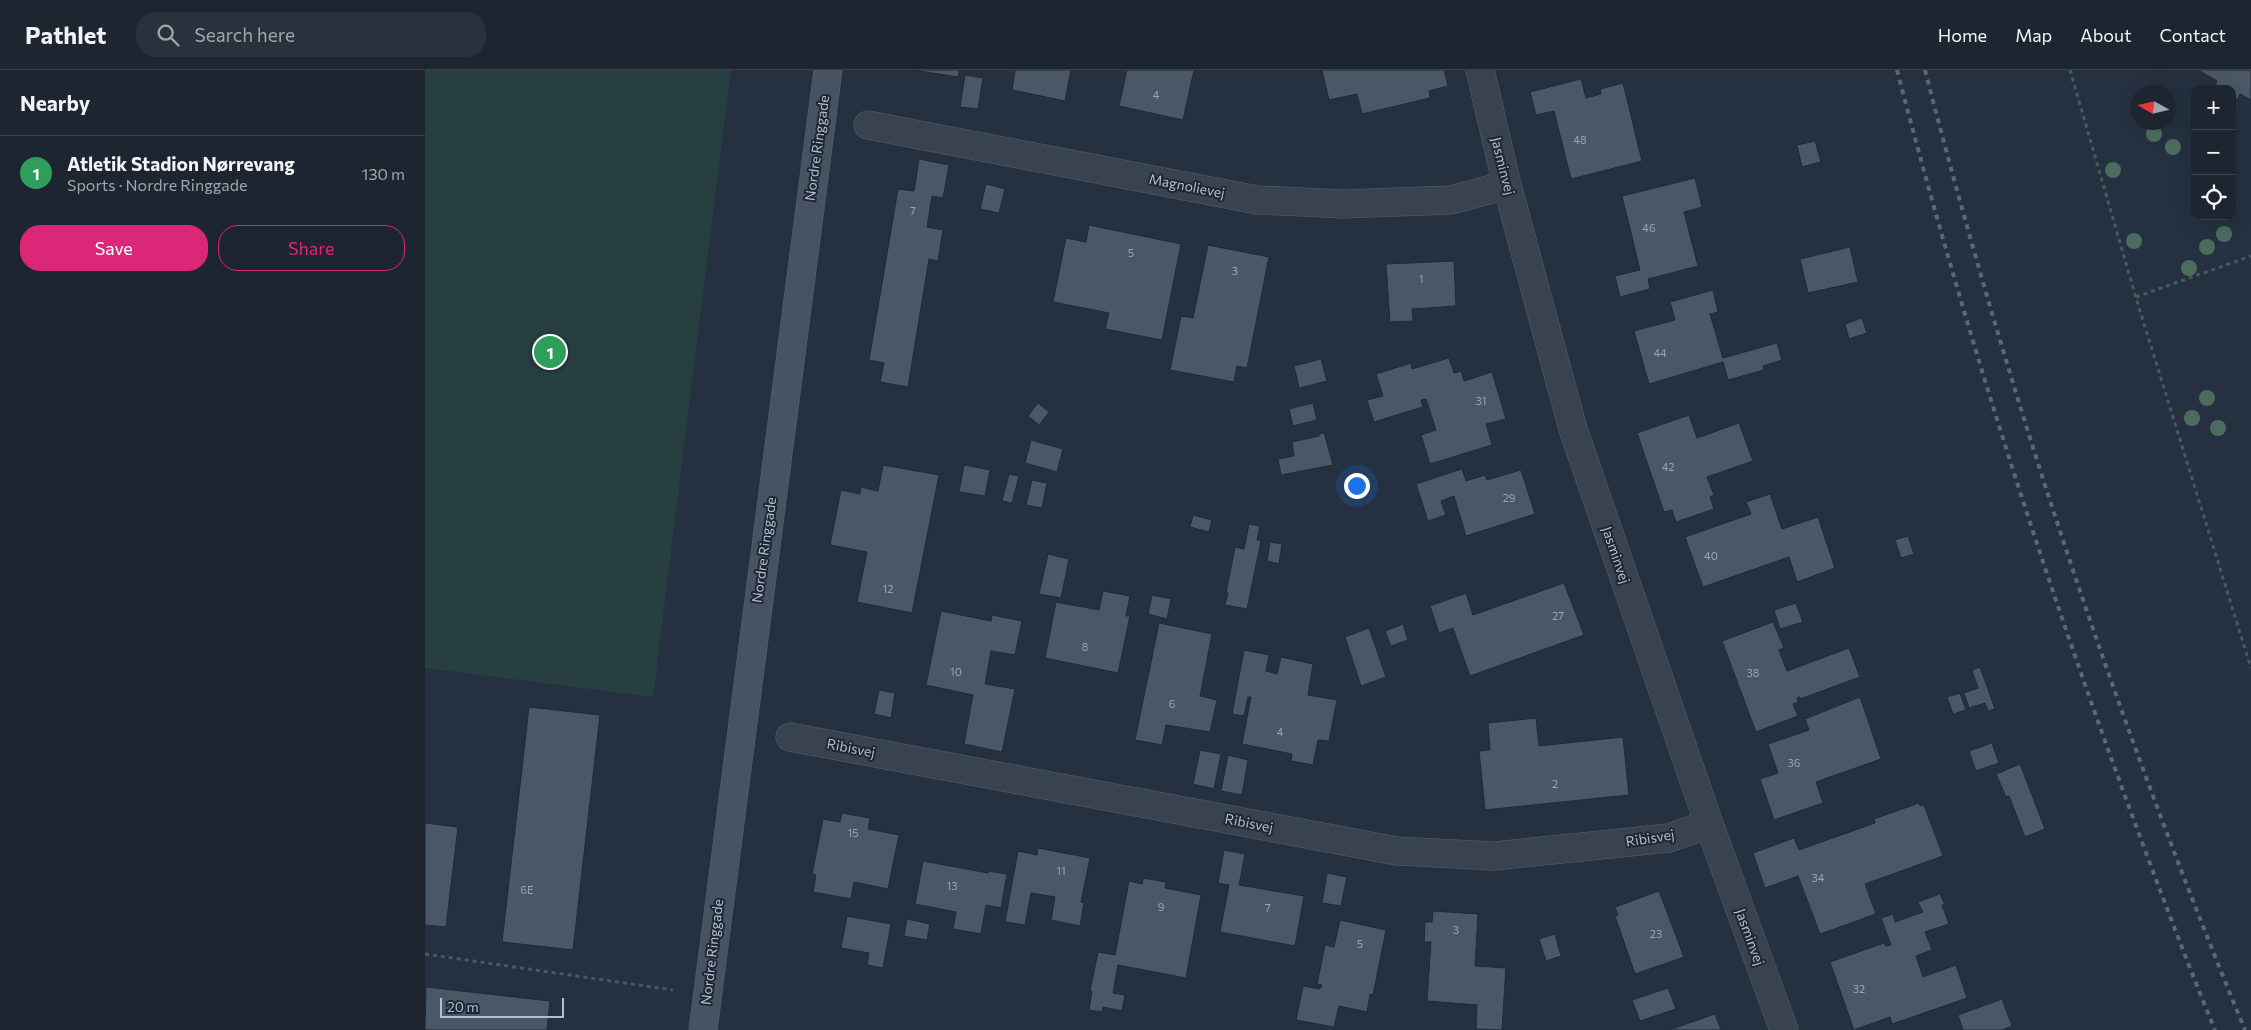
<!DOCTYPE html>
<html lang="en">
<head>
<meta charset="utf-8">
<style>
  :root { --surface:#1c2530; --page:#29313c; --text:#f1f3f6; --muted:#a0a5ab; --line:#3a424c; --accent:#db2777 }
  body { margin:0; font-family:Commissioner,sans-serif; background:var(--page); color:var(--text) }
  .controls { position:absolute; right:15px; top:15px; display:grid; overflow:hidden; border-radius:10px; box-shadow:0 5px 20px #0002 }
  .controls button { width:45px; height:45px; display:grid; place-items:center; padding:0; border:0; border-bottom:1px solid var(--line); background:var(--surface); color:var(--text); font:25px sans-serif }
  .compass { position:absolute; left:1706px; top:15px; width:45px; height:45px; border-radius:50%; background:var(--surface); box-shadow:0 5px 20px #0002; rotate:278deg }
  .scale { position:absolute; left:15px; bottom:12px; width:124px; box-sizing:border-box; padding-left:5px; border:2px solid #b5becb; border-top:0; font-size:14px; line-height:18px; white-space:nowrap; color:#b5becb; -webkit-text-stroke:4px #1e2835; paint-order:stroke }
  .you { position:absolute; left:931px; top:415px; width:18px; height:18px; margin:-12px; border:4px solid #fff; border-radius:50%; background:#1a73e8; box-shadow:0 0 0 8px #1a73e833 }
  .badge { display:grid; place-items:center; width:32px; height:32px; border-radius:50%; background:var(--accent); color:#fff; font-size:16px; font-weight:700 }
  .pin { position:absolute; translate:-50% -50%; border:2px solid #fff; box-shadow:0 1px 5px #0006 }
  .list { margin:0; padding:0; list-style:none }
  h2 { display:flex; justify-content:space-between; align-items:center; height:65px; margin:0; padding:0 20px; font-size:21px }
  h2 small { font-size:16px; font-weight:400; color:var(--muted) }
  .list li { display:grid; grid-template-columns:32px 1fr auto; gap:15px; align-items:center; box-sizing:border-box; height:75px; padding:0 20px; border-top:1px solid var(--line) }
  .list b { display:block; font-size:19px; white-space:nowrap }
  .list p { margin:0; font-size:16px; white-space:nowrap; color:var(--muted) }
  .list em { font-size:16px; font-style:normal; color:var(--muted) }
  .actions { display:flex; gap:10px; padding:15px 20px }
  .actions a { flex:1; padding:11px 0; border:1px solid var(--accent); border-radius:20px; text-align:center; font-size:18px; color:var(--accent) }
  .actions .main { background:var(--accent); color:#fff }
  .icon { flex:none; width:28px; height:28px; fill:none; stroke:currentColor; stroke-width:2; stroke-linecap:round; stroke-linejoin:round }
  .map { position:relative; flex:none; width:1826px; height:960px; overflow:hidden }
  header { display:flex; align-items:center; gap:30px; box-sizing:border-box; height:70px; padding:0 25px; background:var(--surface); border-bottom:1px solid var(--line) }
  header strong { font-size:24px }
  nav { display:flex; gap:28px; margin-inline-start:auto; font-size:18px }
  .search { width:350px; height:45px; background:var(--page); display:flex; align-items:center; gap:12px; box-sizing:border-box; padding:0 18px; border-radius:20px; color:var(--muted); font-size:19px }
  main { display:flex }
  aside { flex:1; background:var(--surface) }
  .map>svg:first-child { display:block }
  .green { fill:#273f41 }
  .building { fill:#495767; stroke:#202a37 }
  .lines { fill:none; stroke-linecap:round; stroke-linejoin:round }
  .street-casing { stroke:#57616e; stroke-width:29 }
  .secondary-casing { stroke:#57616e; stroke-width:29 }
  .path { stroke:#455c5e; stroke-width:3; stroke-dasharray:4 4; stroke-linecap:butt }
  .street { stroke:#394350; stroke-width:28 }
  .secondary { stroke:#475263; stroke-width:28 }
  .rail { stroke:#5b6777; stroke-width:4; stroke-dasharray:5 5; stroke-linecap:butt }
  .tree { fill:#4c6c5d }
  .labels { text-anchor:middle; stroke-width:4; stroke-linejoin:round; paint-order:stroke }
  .number-label { font-size:11px; fill:#9aa4b2 }
  .street-label { font-size:14px; fill:#b5becb; stroke:#1e2835 }
</style>
</head>
<body>
<header>
<strong>Pathlet</strong>
<div class="search"><svg class="icon" aria-label="search" viewBox="0 0 24 24"><circle cx="10" cy="10" r="6"/><path d="M15 15l6 6"/></svg>Search here</div>
<nav><a>Home</a><a>Map</a><a>About</a><a>Contact</a></nav>
</header>
<main>
<aside>
<h2>Nearby<small></small></h2>
<ul class="list">
<li><span class="badge" style="background:#2e9e5b">1</span><div><b>Atletik Stadion Nørrevang</b><p>Sports · Nordre Ringgade</p></div><em>130 m</em></li>
</ul>
<div class="actions"><a class="main">Save</a><a>Share</a></div>
</aside>
<div class="map">
<svg width="1826" height="960" viewBox="0 0 1826 960">
  <rect width="100%" height="100%" fill="#253140"/>
  <path class="green" d="M0,0H306L228,627L0,598Z"/>
  <path class="building" d="M488,0H534L533,7Z
    M590,0H646L640,31L587,20Z
    M702,0H769L758,50L694,36Z
    M897,0H1019L1023,16L1004,21L1005,28L937,44L932,24L904,30Z
    M1773,0H1826V30L1815,24L1812,30L1807,28V19L1789,18L1792,11Z
    M540,5L558,8L553,39L535,37Z
    M1156,9L1161,28L1176,24L1175,19L1198,13L1217,91L1146,109L1129,41L1111,45L1105,22Z
    M1390,71L1396,92L1377,97L1372,75Z
    M494,89L524,95L518,128L507,126L502,157L518,160L513,191L504,189L483,317L455,312L459,293L444,290L473,119L489,121Z
    M1270,108L1277,137L1259,142L1273,196L1223,209L1225,219L1195,227L1190,206L1215,200L1197,126Z
    M561,114L580,119L574,143L555,139Z
    M664,155L756,174L737,270L680,259L684,243L628,232L641,168L661,172Z
    M783,175L844,187L822,298L812,296L809,312L745,300L756,246L768,248Z
    M1425,177L1433,212L1383,223L1375,189Z
    M1029,191L1031,236L987,239L988,251L965,252L961,194Z
    M1288,220L1293,242L1285,244L1298,288L1352,273L1357,290L1338,296L1339,300L1303,310L1298,292L1224,314L1209,261L1250,250L1245,232Z
    M1437,248L1442,263L1424,269L1420,254Z
    M1024,288L1029,303L1036,301L1039,311L1067,302L1081,349L1061,354L1067,375L1005,394L996,365L1011,360L1001,329L996,330L998,337L949,352L942,330L958,326L951,304L986,293L987,299Z
    M896,289L902,311L874,318L869,296Z
    M613,333L624,342L614,355L603,346Z
    M888,333L892,350L868,356L864,339Z
    M1264,345L1272,368L1314,353L1328,391L1282,407L1289,425L1285,427L1289,439L1251,452L1247,440L1239,442L1212,363Z
    M899,363L908,395L856,405L853,389L869,386L867,372L894,366V364Z
    M606,370L638,379L632,402L600,393Z
    M458,395L514,405L487,543L432,532L442,482L405,475L416,420L435,424L436,417L453,421Z
    M539,395L565,400L560,426L534,422Z
    M1037,399L1041,411L1060,405L1062,410L1096,400L1110,444L1041,466L1029,426L1016,431L1021,445L1003,451L991,414Z
    M584,404L594,406L587,433L577,431Z
    M607,410L622,413L617,438L601,435Z
    M1345,424L1357,459L1393,447L1410,498L1372,512L1364,487L1278,517L1260,467L1326,444L1321,432Z
    M768,445L787,450L784,462L765,457Z
    M824,454L835,456L832,470L836,471L822,539L800,535L803,523H801L810,477L819,479Z
    M1483,466L1489,484L1476,488L1470,470Z
    M845,472L857,474L854,494L842,491Z
    M623,484L644,489L636,528L614,524Z
    M1139,513L1159,565L1045,606L1028,558L1014,563L1005,536L1041,523L1048,545Z
    M678,521L705,526L701,546H705L693,603L620,588L631,532L674,540Z
    M727,525L746,529L742,549L723,544Z
    M1371,533L1378,552L1355,559L1349,540Z
    M516,541L566,551L567,545L597,551L590,585L566,581L560,614L590,619L577,682L539,674L548,625L501,615Z
    M1348,552L1359,578L1354,580L1362,601L1424,578L1435,607L1375,629V627L1372,628L1373,632L1368,634L1373,646L1331,662L1297,571Z
    M734,553L787,564L775,626L792,630L785,662L741,655L737,675L710,670Z
    M978,554L983,570L966,576L960,561Z
    M944,558L961,607L936,616L920,567Z
    M819,580L844,585L841,601L852,604L856,587L888,594L883,625L912,630L904,671L893,670L888,695L866,691L867,684L817,674L826,627H823L819,646L807,644Z
    M1555,597L1570,639L1563,641L1560,633L1544,638L1539,623L1553,618L1547,600Z
    M454,620L470,623L466,648L449,644Z
    M1535,623L1541,640L1528,644L1522,627Z
    M1435,627L1456,689L1391,712L1398,733L1349,750L1335,709L1353,703L1343,674L1384,660L1380,649Z
    M104,637L175,645L148,880L77,872Z
    M1111,648L1114,676L1198,667L1204,725L1060,740L1054,681L1065,680L1063,653Z
    M1567,673L1574,693L1551,701L1544,681Z
    M775,680L796,684L789,719L768,714Z
    M803,685L823,690L817,725L796,721Z
    M1595,694L1620,759L1600,767L1584,726L1581,727L1571,704Z
    M1494,733L1495,736L1499,735L1518,786L1440,814L1451,844L1395,864L1373,806L1340,818L1328,783L1369,768L1374,780L1450,753L1449,749Z
    M417,743L445,748L443,759L474,765L463,819L429,812L426,829L388,822L391,805L387,804L398,749L415,752Z
    M0,753L33,757L21,857L0,855Z
    M613,778L665,788L656,832L659,833L655,856L626,850L630,827L606,823L600,855L580,852L593,781L612,785Z
    M799,780L820,784L814,815L879,826L870,876L795,862L804,815L793,813Z
    M498,791L563,803V801L582,804L576,838L561,835L556,864L528,859L531,842L490,834Z
    M902,803L922,807L916,836L897,833Z
    M718,808L741,812L740,818L776,825L761,908L693,895L688,923L700,925L697,941L678,937L677,942L664,940L667,921H665L673,882L690,885L704,811L717,814Z
    M1234,821L1259,887L1210,904L1190,846L1193,845L1190,837Z
    M1515,824L1520,835H1517L1524,854L1500,862L1507,880L1491,886L1498,907L1531,895L1542,928L1467,954L1465,947L1429,960L1405,892L1459,873L1461,876L1466,875L1456,848L1468,844L1470,852L1498,842L1493,832Z
    M1008,841L1053,844L1050,896L1081,898L1077,960L1051,959L1052,935L1002,931L1006,872H999L1000,852H1007Z
    M422,846L466,854L458,898L442,895L444,883L416,878Z
    M482,849L505,854L502,870L479,866Z
    M915,850L961,860L948,925L945,924L942,942L914,936L909,957L871,950L878,916L895,919L897,915L892,914L900,875L909,877Z
    M1130,864L1136,886L1121,891L1114,869Z
    M1,917L125,931L122,960H0Z
    M1243,918L1251,939L1215,951L1207,930Z
    M1577,929L1587,956L1577,960H1538L1533,945Z
    M1290,944L1296,960H1244Z"/>
  <g class="lines">
    <defs>
      <path id="street" d="M1055,0L1082,115L1148,359L1284,754L1359,960
        M443,55L832,130L918,134L1026,130L1082,115
        M365,667L972,781L1069,786L1244,768L1284,754"/>
      <path id="secondary" d="M278,960L403,0"/>
    </defs>
    <use href="#street" class="street-casing"/>
    <use href="#secondary" class="secondary-casing"/>
    <path class="path" d="M1645,0L1711,228L1826,598
      M1711,227L1826,186
      M0,884L248,920"/>
    <use href="#street" class="street"/>
    <use href="#secondary" class="secondary"/>
    <path class="rail" d="M1472,0C1535,243 1611,482 1697,718C1727,799 1757,880 1790,960
      M1500,0C1584,327 1691,648 1820,960"/>
  </g>
  <g class="tree">
    <circle cx="1729" cy="64" r="8"/>
    <circle cx="1748" cy="77" r="8"/>
    <circle cx="1688" cy="100" r="8"/>
    <circle cx="1799" cy="164" r="8"/>
    <circle cx="1709" cy="171" r="8"/>
    <circle cx="1782" cy="177" r="8"/>
    <circle cx="1764" cy="198" r="8"/>
    <circle cx="1782" cy="328" r="8"/>
    <circle cx="1767" cy="348" r="8"/>
    <circle cx="1793" cy="358" r="8"/>
  </g>
  <g class="labels">
    <g class="number-label">
      <text x="731" y="29">4</text>
      <text x="1155" y="74">48</text>
      <text x="488" y="145">7</text>
      <text x="1224" y="162">46</text>
      <text x="706" y="187">5</text>
      <text x="810" y="205">3</text>
      <text x="996" y="213">1</text>
      <text x="1235" y="287">44</text>
      <text x="1056" y="335">31</text>
      <text x="1243" y="401">42</text>
      <text x="1084" y="432">29</text>
      <text x="1286" y="490">40</text>
      <text x="463" y="523">12</text>
      <text x="1133" y="550">27</text>
      <text x="660" y="581">8</text>
      <text x="531" y="606">10</text>
      <text x="1328" y="607">38</text>
      <text x="747" y="638">6</text>
      <text x="855" y="666">4</text>
      <text x="1369" y="697">36</text>
      <text x="1130" y="718">2</text>
      <text x="428" y="767">15</text>
      <text x="636" y="805">11</text>
      <text x="1393" y="812">34</text>
      <text x="527" y="820">13</text>
      <text x="102" y="824">6E</text>
      <text x="736" y="841">9</text>
      <text x="843" y="842">7</text>
      <text x="1031" y="864">3</text>
      <text x="1231" y="868">23</text>
      <text x="935" y="878">5</text>
      <text x="1434" y="923">32</text>
    </g>
    <g class="street-label">
      <text transform="translate(392 78) rotate(-82)" y="5">Nordre Ringgade</text>
      <text transform="translate(1078 96) rotate(76)" y="5">Jasminvej</text>
      <text transform="translate(762 116) rotate(11)" y="5">Magnolievej</text>
      <text transform="translate(339 480) rotate(-82)" y="5">Nordre Ringgade</text>
      <text transform="translate(1191 485) rotate(71)" y="5">Jasminvej</text>
      <text transform="translate(426 678) rotate(11)" y="5">Ribisvej</text>
      <text transform="translate(824 753) rotate(11)" y="5">Ribisvej</text>
      <text transform="translate(1225 768) rotate(-9)" y="5">Ribisvej</text>
      <text transform="translate(1325 867) rotate(70)" y="5">Jasminvej</text>
      <text transform="translate(287 882) rotate(-83)" y="5">Nordre Ringgade</text>
    </g>
  </g>
</svg>
<div class="controls">
<button>+</button>
<button>−</button>
<button><svg class="icon" aria-label="locate" viewBox="0 0 24 24"><circle cx="12" cy="12" r="6"/><path d="M12 2v4M12 18v4M2 12h4M18 12h4"/></svg></button>
</div>
<svg class="compass" viewBox="-18 -18 36 36"><path d="M0-13l5 13h-10z" fill="#e53935"/><path d="M0 13l5-13h-10z" fill="#a0a5ab"/></svg>
<div class="scale">20 m</div>
<div class="you"></div>
<div class="pin badge" style="left:125px;top:282px;background:#2e9e5b">1</div>
</div>
</main>
</body>
</html>
